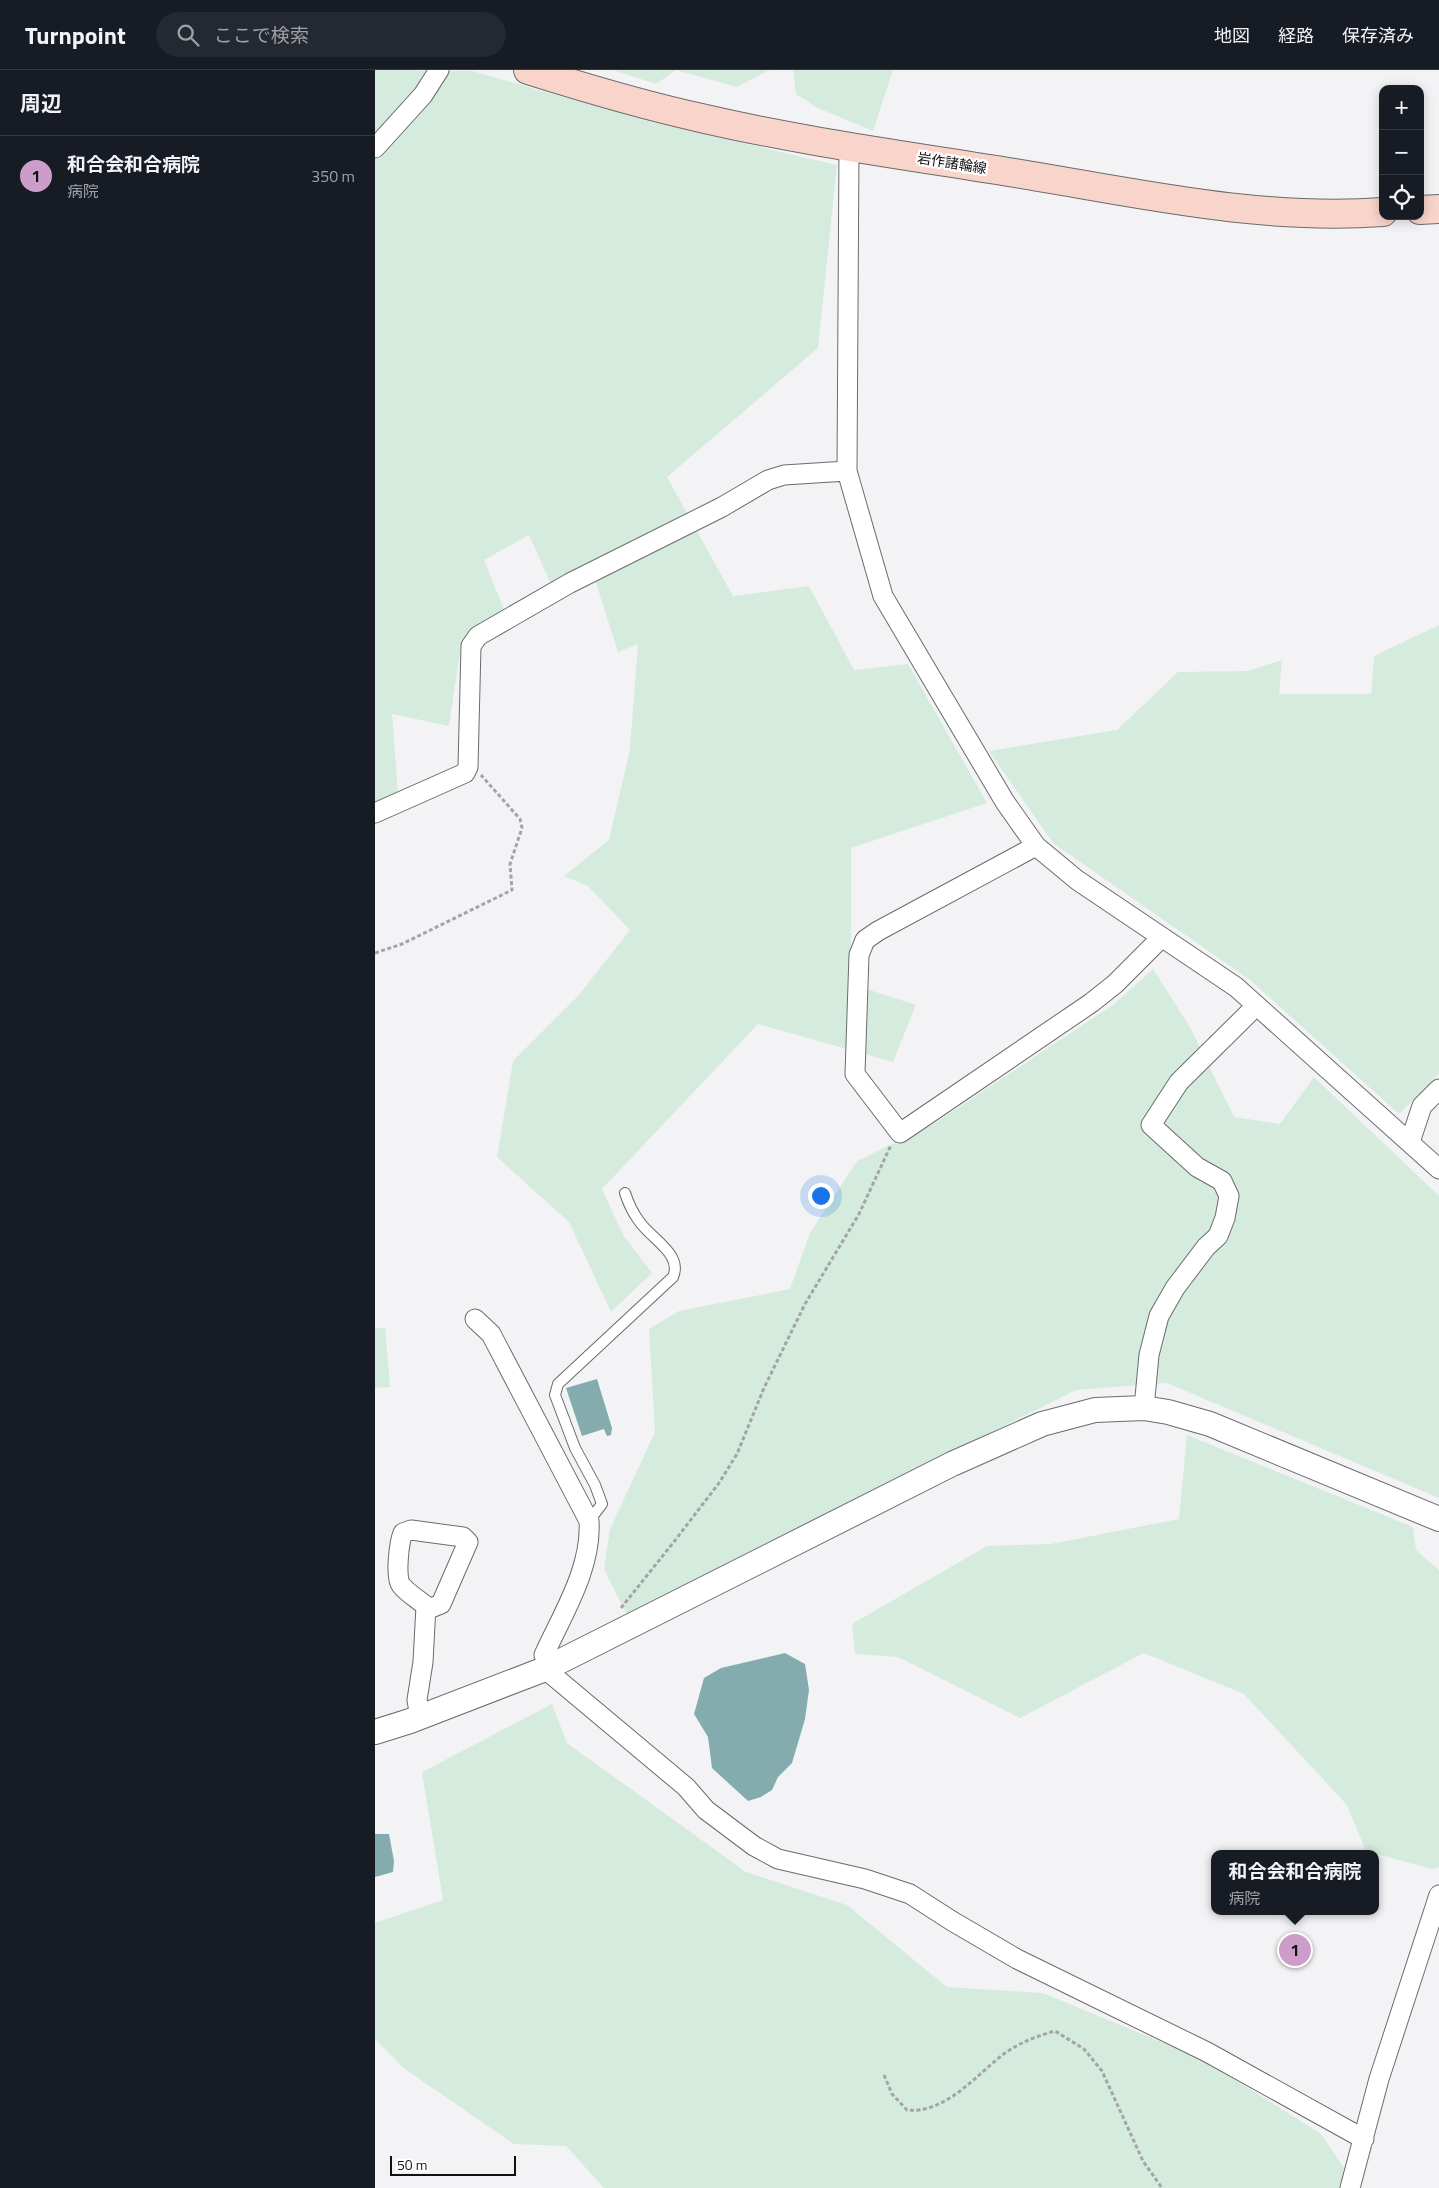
<!DOCTYPE html>
<html lang="ja">
<head>
<meta charset="utf-8">
<style>
  :root { --surface:#171b24; --page:#242831; --text:#f1f3f6; --muted:#9ea1a6; --line:#363941; --accent:#cd9dc9 }
  body { margin:0; font-family:"Titillium Web","Noto Sans JP",sans-serif; background:var(--page); color:var(--text) }
  .controls { position:absolute; right:15px; top:15px; display:grid; overflow:hidden; border-radius:10px; box-shadow:0 2px 12px #0003 }
  .controls button { width:45px; height:45px; display:grid; place-items:center; padding:0; border:0; border-bottom:1px solid var(--line); background:var(--surface); color:var(--text); font:25px sans-serif }
  .scale { position:absolute; left:15px; bottom:12px; width:126px; box-sizing:border-box; padding-left:5px; border:2px solid #111; border-top:0; font-size:14px; line-height:18px; white-space:nowrap; color:#111; -webkit-text-stroke:4px #fff; paint-order:stroke }
  .you { position:absolute; left:445px; top:1125px; width:18px; height:18px; margin:-12px; border:4px solid #fff; border-radius:50%; background:#1a73e8; box-shadow:0 0 0 8px #1a73e833 }
  .badge { display:grid; place-items:center; width:32px; height:32px; border-radius:50%; background:var(--accent); color:#111; font-size:16px; font-weight:700 }
  .pin { position:absolute; translate:-50% -50%; border:2px solid #fff; box-shadow:0 1px 5px #0006 }
  .popup { position:absolute; left:836px; top:1780px; width:168px; height:65px; box-sizing:border-box; display:grid; place-content:center; border-radius:10px; background:var(--surface); filter:drop-shadow(0 1px 4px #0005); font-size:16px; white-space:nowrap; color:var(--muted) }
  .popup b { font-size:19px; color:var(--text) }
  .popup::after { content:''; position:absolute; left:50%; top:100%; margin-left:-10px; border:10px solid transparent; border-top-color:var(--surface) }
  .list { margin:0; padding:0; list-style:none }
  h2 { display:flex; justify-content:space-between; align-items:center; height:65px; margin:0; padding:0 20px; font-size:21px }
  h2 small { font-size:16px; font-weight:400; color:var(--muted) }
  .list li { display:grid; grid-template-columns:32px 1fr auto; gap:15px; align-items:center; box-sizing:border-box; height:80px; padding:0 20px; border-top:1px solid var(--line) }
  .list b { display:block; font-size:19px; white-space:nowrap }
  .list p { margin:0; font-size:16px; white-space:nowrap; color:var(--muted) }
  .list em { font-size:16px; font-style:normal; color:var(--muted) }
  .icon { flex:none; width:28px; height:28px; fill:none; stroke:currentColor; stroke-width:2; stroke-linecap:round; stroke-linejoin:round }
  .map { position:relative; flex:none; width:1064px; height:2118px; overflow:hidden }
  header { display:flex; align-items:center; gap:30px; box-sizing:border-box; height:70px; padding:0 25px; background:var(--surface); border-bottom:1px solid var(--line) }
  header strong { font-size:24px }
  nav { display:flex; gap:28px; margin-inline-start:auto; font-size:18px }
  .search { width:350px; height:45px; background:var(--page); display:flex; align-items:center; gap:12px; box-sizing:border-box; padding:0 18px; border-radius:28px; color:var(--muted); font-size:19px }
  main { display:flex }
  aside { flex:1; background:var(--surface) }
  .map>svg:first-child { display:block }
  .green { fill:#d5ebdd }
  .water { fill:#84acaf }
  .lines { fill:none; stroke-linecap:round; stroke-linejoin:round }
  .service-casing { stroke:#6a6b6c; stroke-width:12 }
  .minor-casing { stroke:#6a6b6c; stroke-width:21 }
  .tertiary-casing { stroke:#6a6b6c; stroke-width:26 }
  .secondary-casing { stroke:#6a6b6c; stroke-width:30 }
  .path { stroke:#a4a4a6; stroke-width:3; stroke-dasharray:4 2.5; stroke-linecap:butt }
  .service { stroke:#fff; stroke-width:10 }
  .minor { stroke:#fff; stroke-width:19 }
  .tertiary { stroke:#fff; stroke-width:24 }
  .secondary { stroke:#f8d4cb; stroke-width:28 }
  .labels { text-anchor:middle; stroke-width:4.5; stroke-linejoin:round; paint-order:stroke }
  .street-label { font-size:14px; fill:#111; stroke:#fff }
</style>
</head>
<body>
<header>
<strong>Turnpoint</strong>
<div class="search"><svg class="icon" aria-label="search" viewBox="0 0 24 24"><circle cx="10" cy="10" r="6"/><path d="M15 15l6 6"/></svg>ここで検索</div>
<nav><a>地図</a><a>経路</a><a>保存済み</a></nav>
</header>
<main>
<aside>
<h2>周辺<small></small></h2>
<ul class="list">
<li><span class="badge">1</span><div><b>和合会和合病院</b><p>病院</p></div><em>350 m</em></li>
</ul>
</aside>
<div class="map">
<svg width="1064" height="2118" viewBox="0 0 1064 2118">
  <rect width="100%" height="100%" fill="#f3f3f5"/>
  <path class="green" d="M0,0L97,1L276,52L462,95L443,278L292,407L358,526L434,516L479,600L533,594L612,733L476,778V914L541,935L518,992L383,954L227,1119L248,1165L277,1203L236,1242L194,1152L122,1087L138,991L203,926L255,860L213,816L189,806L234,770L255,679L263,574L243,582L215,494L177,516L154,465L109,490L130,542L86,576L74,656L17,644L23,723L0,733Z
    M238,0H394L362,17L301,0L281,14Z
    M418,0H518L498,61L441,37L421,24Z
    M1064,555V1004L1024,1044L875,910L678,773L614,681L742,660L803,602L873,601L907,590L904,624H996L999,586Z
    M778,899L815,957L859,1047L905,1054L939,1007L1064,1126V1428L792,1313L701,1320L252,1545L229,1499L235,1459L280,1362L274,1259L304,1241L415,1219L435,1163L482,1091L560,1053L738,935Z
    M0,1258H10L15,1317L0,1318Z
    M812,1365L1038,1457L1041,1480L1064,1500V1797L1057,1799L991,1781L972,1735L869,1624L769,1583L645,1648L523,1587L480,1584L477,1554L612,1476L676,1474L804,1449Z
    M177,1634L192,1673L371,1802L472,1835L572,1917L668,1923L827,1989L945,2063L972,2102L966,2118H229L191,2076L139,2074L30,1999L0,1969V1853L68,1830L47,1702Z"/>
  <path class="water" d="M222,1309L237,1358L236,1365L232,1366L229,1359L207,1366L191,1318Z
    M410,1583L430,1594L434,1620L430,1649L417,1693L403,1707L397,1720L386,1727L373,1731L337,1698L333,1667L319,1644L329,1608L346,1598Z
    M0,1764H14L19,1791L18,1802L0,1807Z"/>
  <g class="lines">
    <defs>
      <path id="service" d="M214,1451L227,1434L220,1415L200,1378L180,1325L183,1314L298,1207C308,1184 276,1169 264,1151C258,1143 253,1132 250,1123"/>
      <path id="minor" d="M474,77L472,401L508,526L630,732L661,776L702,810L861,917L1064,1099
        M0,78L48,25L64,0
        M0,743L90,703L93,697L96,576L103,566L195,513L347,437L393,410L409,405L472,401
        M661,776L503,861L490,870L484,885L480,1004L525,1063L716,933L740,914L787,867
        M1035,1072L1047,1036L1064,1019
        M100,1249L116,1264L214,1451C217,1498 188,1543 169,1585L174,1597
        M769,1338L774,1285L784,1246L800,1218L831,1177L843,1166L850,1148L854,1126L847,1111L822,1097L776,1055L804,1012L881,936
        M170,1599L311,1717L331,1740L379,1776L403,1789L490,1809L535,1824L577,1851L642,1889L832,1982L989,2069
        M45,1647L42,1630L48,1592L51,1536C43,1529 32,1523 26,1515C20,1508 24,1472 28,1463L36,1460L88,1467L93,1472L66,1534L56,1538L51,1536
        M975,2118L1004,2009L1064,1825"/>
      <path id="tertiary" d="M0,1662L35,1651L170,1599L577,1394L667,1354L720,1340L769,1338L793,1342L835,1354L1064,1449"/>
      <path id="secondary" d="M153,0C210,18 267,35 326,48C429,72 535,86 640,103C762,123 884,151 1008,142
        M1045,140L1064,139"/>
    </defs>
    <use href="#service" class="service-casing"/>
    <use href="#minor" class="minor-casing"/>
    <use href="#tertiary" class="tertiary-casing"/>
    <use href="#secondary" class="secondary-casing"/>
    <path class="path" d="M0,883L27,874L137,820L135,794L147,758L145,749L106,705
      M246,1538L298,1473L344,1413L362,1384L389,1318L430,1234L484,1144L516,1075
      M509,2005L517,2024L532,2040C571,2044 602,2004 630,1983C646,1972 662,1966 680,1961L709,1979L727,2001L768,2091L787,2118"/>
    <use href="#service" class="service"/>
    <use href="#minor" class="minor"/>
    <use href="#tertiary" class="tertiary"/>
    <use href="#secondary" class="secondary"/>
  </g>
  <g class="labels">
    <g class="street-label">
      <text transform="translate(577 93) rotate(9)" y="5">岩作諸輪線</text>
    </g>
  </g>
</svg>
<div class="controls">
<button>+</button>
<button>−</button>
<button><svg class="icon" aria-label="locate" viewBox="0 0 24 24"><circle cx="12" cy="12" r="6"/><path d="M12 2v4M12 18v4M2 12h4M18 12h4"/></svg></button>
</div>
<div class="scale">50 m</div>
<div class="you"></div>
<div class="pin badge" style="left:920px;top:1880px">1</div>
<div class="popup"><b>和合会和合病院</b>病院</div>
</div>
</main>
</body>
</html>
